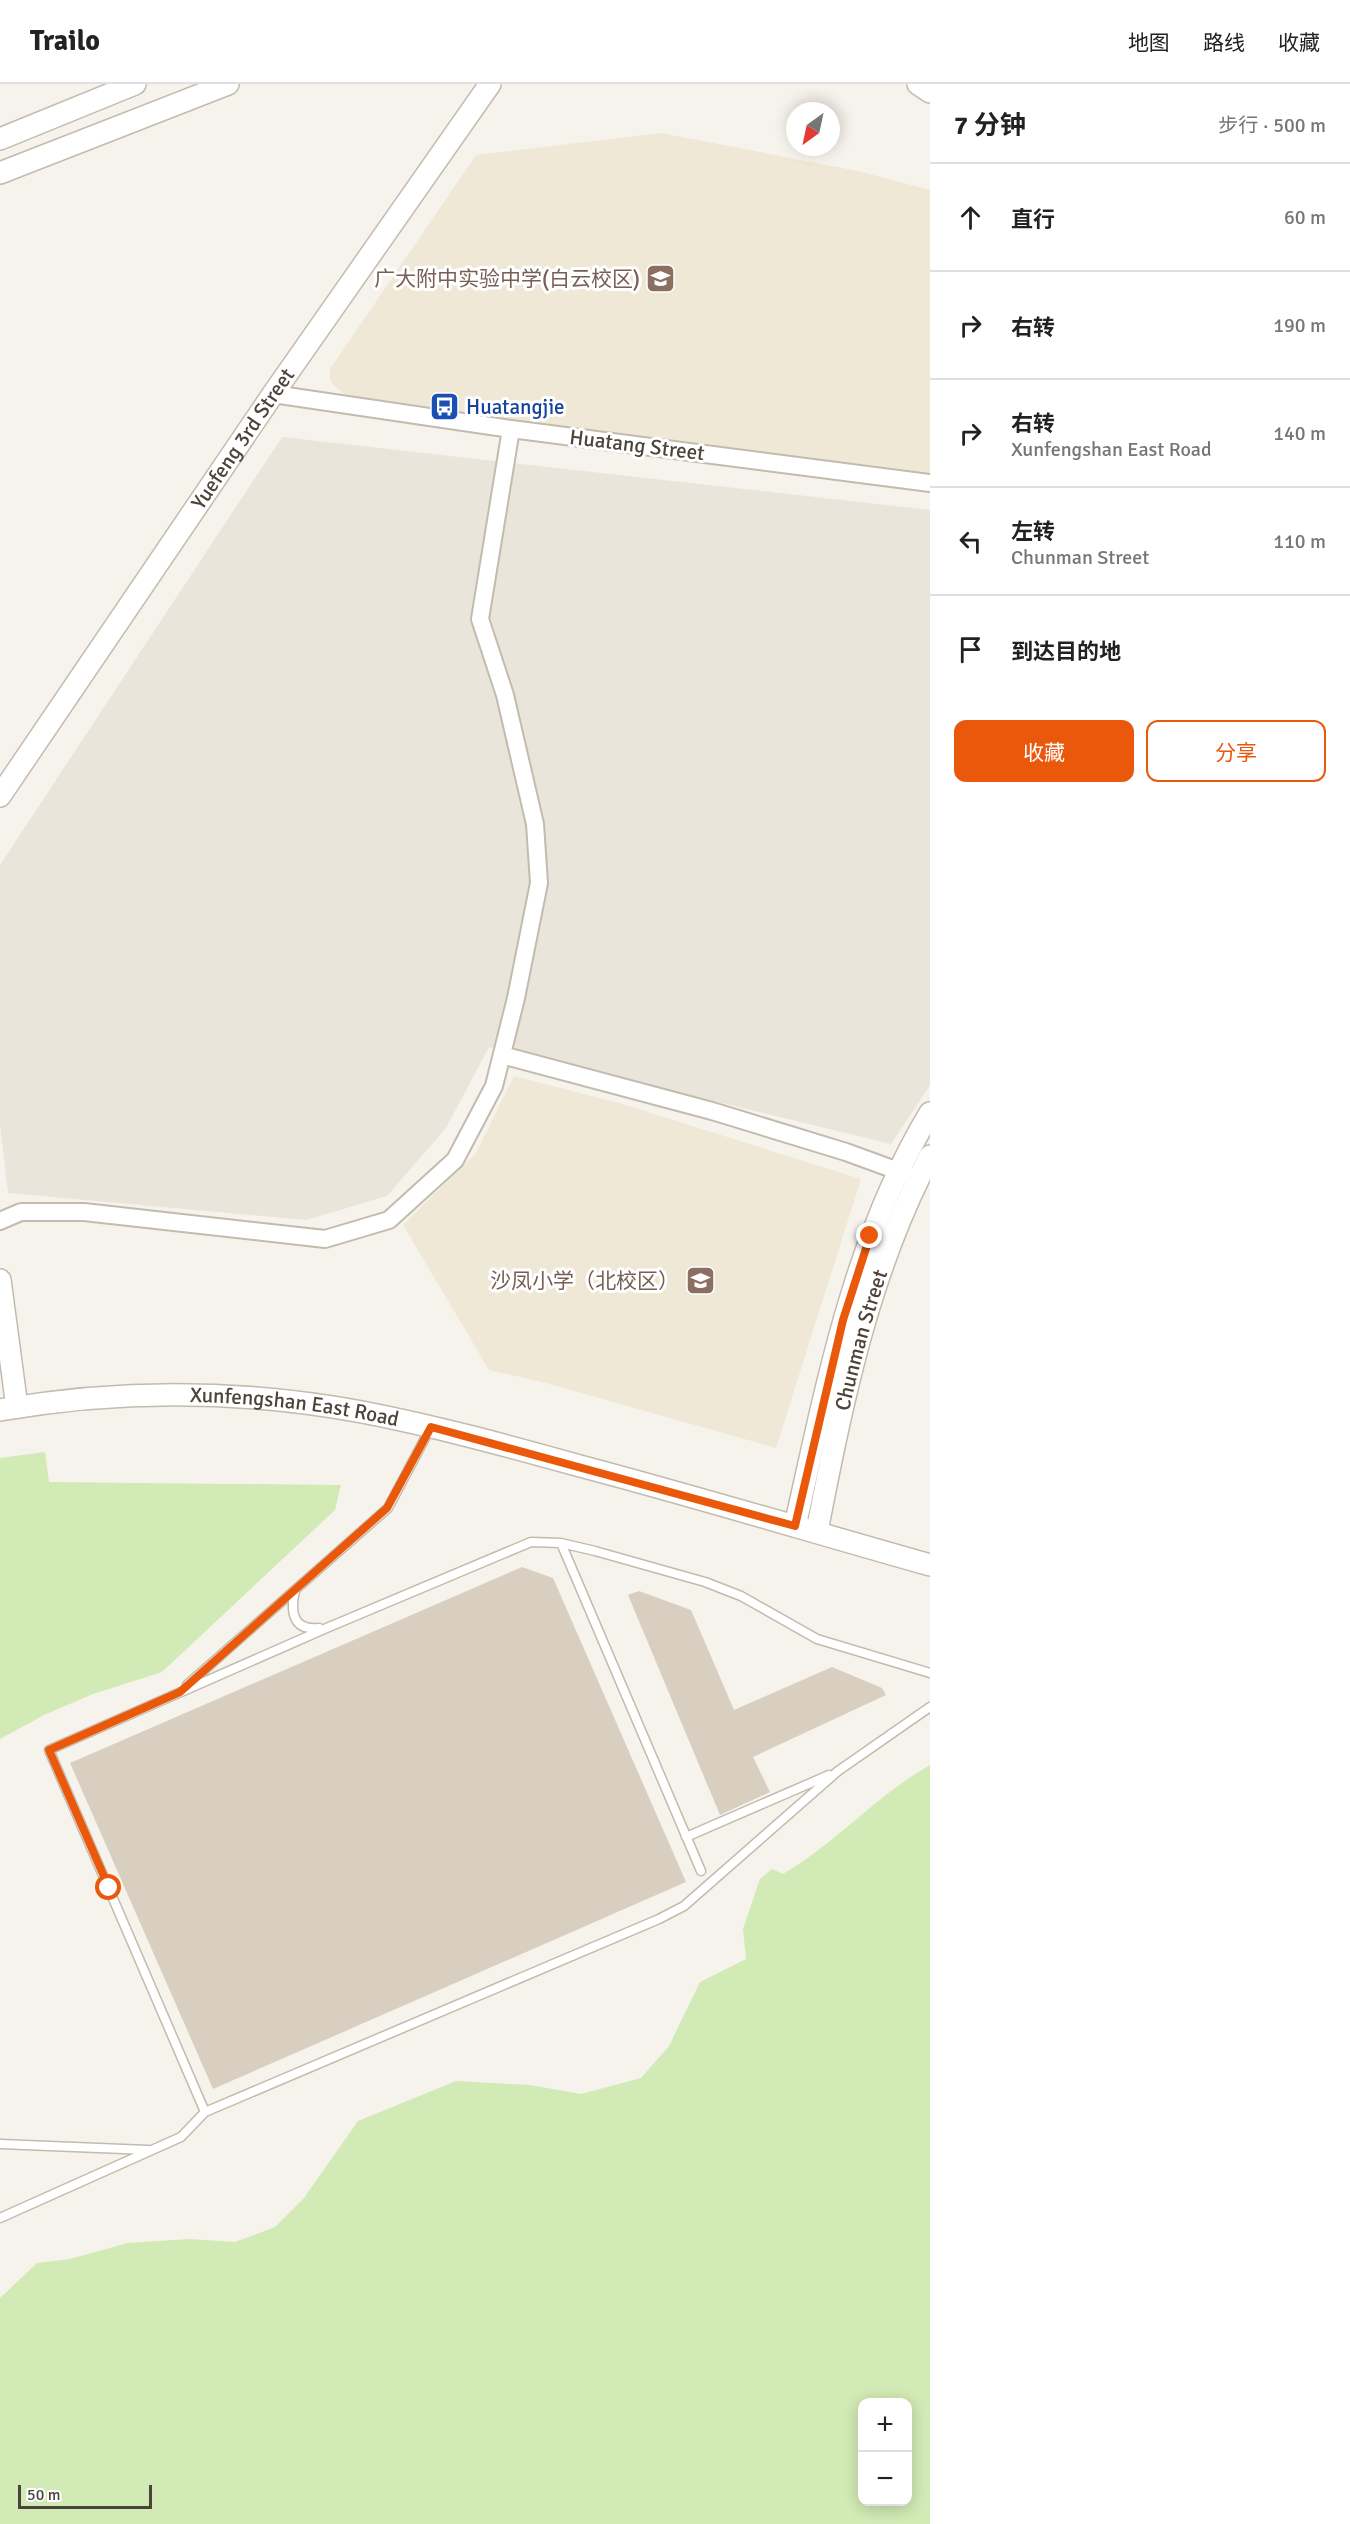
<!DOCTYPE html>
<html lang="zh">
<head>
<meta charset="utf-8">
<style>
  :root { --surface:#fff; --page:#f2f2f2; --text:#222; --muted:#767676; --line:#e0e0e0; --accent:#ea580c }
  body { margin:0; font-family:Signika,"Noto Sans SC",sans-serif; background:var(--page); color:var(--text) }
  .controls { position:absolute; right:18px; bottom:18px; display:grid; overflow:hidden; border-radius:12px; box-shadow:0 3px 15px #0003 }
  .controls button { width:54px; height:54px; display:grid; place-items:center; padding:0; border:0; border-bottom:2px solid var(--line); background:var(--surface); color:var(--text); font:30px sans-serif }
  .compass { position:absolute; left:786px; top:18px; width:54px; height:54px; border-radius:50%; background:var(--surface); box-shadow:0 3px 15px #0003; rotate:213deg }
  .scale { position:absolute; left:18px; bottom:15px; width:134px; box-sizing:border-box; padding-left:6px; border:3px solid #4b4439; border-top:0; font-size:16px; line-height:21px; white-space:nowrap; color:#4b4439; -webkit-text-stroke:4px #fff; paint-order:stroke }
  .stop { position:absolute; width:18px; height:18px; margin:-14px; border:4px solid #ea580c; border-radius:50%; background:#fff }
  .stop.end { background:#ea580c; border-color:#fff; box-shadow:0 2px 6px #0008 }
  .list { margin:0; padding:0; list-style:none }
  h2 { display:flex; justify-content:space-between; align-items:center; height:78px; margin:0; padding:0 24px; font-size:26px }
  h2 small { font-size:20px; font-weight:400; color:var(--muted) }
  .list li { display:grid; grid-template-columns:39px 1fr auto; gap:18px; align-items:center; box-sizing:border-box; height:108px; padding:0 24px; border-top:2px solid var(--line) }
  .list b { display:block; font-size:22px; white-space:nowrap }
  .list p { margin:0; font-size:20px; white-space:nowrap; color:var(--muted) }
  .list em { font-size:20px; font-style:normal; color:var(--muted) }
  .actions { display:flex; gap:12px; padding:18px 24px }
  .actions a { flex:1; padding:14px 0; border:2px solid var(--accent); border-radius:12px; text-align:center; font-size:21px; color:var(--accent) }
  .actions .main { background:var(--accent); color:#fff }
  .icon { flex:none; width:33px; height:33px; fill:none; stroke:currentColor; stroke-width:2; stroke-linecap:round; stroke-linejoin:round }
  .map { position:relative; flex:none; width:930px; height:2440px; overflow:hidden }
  header { display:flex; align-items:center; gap:36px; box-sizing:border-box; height:84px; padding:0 30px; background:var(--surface); border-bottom:2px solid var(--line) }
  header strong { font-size:28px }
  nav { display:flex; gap:33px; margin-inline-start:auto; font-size:21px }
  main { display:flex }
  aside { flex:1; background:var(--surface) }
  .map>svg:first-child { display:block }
  .residential { fill:#eae5da }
  .education { fill:#efe8d6 }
  .green { fill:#d2eab5; fill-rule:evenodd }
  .building { fill:#d8cfc1 }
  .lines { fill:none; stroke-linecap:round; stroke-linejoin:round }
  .service-casing { stroke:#c2bbae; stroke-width:11 }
  .minor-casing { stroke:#c2bbae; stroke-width:20 }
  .tertiary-casing { stroke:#c2bbae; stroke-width:24 }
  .service { stroke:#fff; stroke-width:8 }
  .minor { stroke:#fff; stroke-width:16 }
  .tertiary { stroke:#fff; stroke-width:21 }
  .route { stroke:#ea580c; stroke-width:8 }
  .labels { text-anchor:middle; stroke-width:6; stroke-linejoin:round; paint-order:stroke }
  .education-label { font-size:21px; fill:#785e54; stroke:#fff; text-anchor:end }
  .transit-label { font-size:21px; fill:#164399; stroke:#fff; text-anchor:start }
  .street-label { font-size:21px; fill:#4b4439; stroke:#fff }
</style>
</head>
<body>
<header>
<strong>Trailo</strong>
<nav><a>地图</a><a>路线</a><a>收藏</a></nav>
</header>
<main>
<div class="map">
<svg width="930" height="2440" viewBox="0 0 930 2440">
  <rect width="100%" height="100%" fill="#f6f3ec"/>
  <path class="residential" d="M282,353L930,426V1001L891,1060L489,963L446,1044L387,1112L306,1136L8,1109L0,1040V781Z"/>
  <path class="education" d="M661,49L858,87L930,106V391L507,338L348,313L333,301L330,295V285L476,71Z
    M514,992L619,1019L861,1095L776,1364L542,1298L489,1286L403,1141L476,1069Z"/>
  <path class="green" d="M45,1368L49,1398L341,1401L335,1426L162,1588L93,1610L44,1631L0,1655V1374Z
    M930,1681V2440H0V2214L37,2179L70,2175L128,2159L189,2155L235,2158L275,2143L304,2114L358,2037L456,1997L530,2001L581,2010L641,1994L669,1962L700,1898L746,1875L743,1845L760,1795L772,1785L783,1790C836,1759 877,1711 930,1681ZM862,2318H908V2418H862Z"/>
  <path class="building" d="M522,1483L553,1494L686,1798L213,2005L70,1679Z
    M639,1507L691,1526L734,1626L832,1583L882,1604L886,1611L753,1673L770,1708L720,1731L628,1511Z"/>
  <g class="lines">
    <defs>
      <path id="service" d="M561,1459L701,1787
        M295,1507C290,1528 293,1547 319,1544
        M930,1589L817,1555L741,1512L705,1498L595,1467L561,1459L531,1458L329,1543L49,1666L205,2028L659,1835L684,1822L838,1687L930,1623
        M187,1601L388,1424L431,1343
        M686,1753L829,1691
        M0,2060L148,2066
        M0,2134L181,2053L205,2028"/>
      <path id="minor" d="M273,310L511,345L930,399
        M502,971L712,1027L846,1068L909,1091
        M0,1137L21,1128H84L325,1155L389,1136L455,1076L494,1002L516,914L539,799L535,740L505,611L480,535L511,345"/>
      <g id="tertiary">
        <path d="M918,0L930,8"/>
        <path d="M0,55L135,0"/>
        <path d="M0,89L228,0"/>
        <path id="s1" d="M0,712L273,310L490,0"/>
        <path d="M0,1196L17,1323"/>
        <path id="s2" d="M0,1326C119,1305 243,1306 362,1328C435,1342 508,1362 580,1382C697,1413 813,1448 930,1481"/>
        <path d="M795,1442C827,1300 854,1155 930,1029"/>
        <path id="s3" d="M817,1447C842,1319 868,1189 930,1072"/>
      </g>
    </defs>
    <use href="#service" class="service-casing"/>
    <use href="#minor" class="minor-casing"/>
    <use href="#tertiary" class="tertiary-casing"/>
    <use href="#service" class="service"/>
    <use href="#minor" class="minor"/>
    <use href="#tertiary" class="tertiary"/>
  </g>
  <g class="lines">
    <path class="route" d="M109,1804L49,1666L180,1608L387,1424L431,1343L795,1442L843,1236L870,1152"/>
  </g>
  <defs>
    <symbol id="school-square" viewBox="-11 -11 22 22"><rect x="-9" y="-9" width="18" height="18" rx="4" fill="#8d6e63" stroke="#fff"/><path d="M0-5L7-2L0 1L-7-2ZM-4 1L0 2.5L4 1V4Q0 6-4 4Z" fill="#fff"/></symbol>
    <symbol id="bus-square" viewBox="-11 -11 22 22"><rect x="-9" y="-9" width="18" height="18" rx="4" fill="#1a4fb4" stroke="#fff"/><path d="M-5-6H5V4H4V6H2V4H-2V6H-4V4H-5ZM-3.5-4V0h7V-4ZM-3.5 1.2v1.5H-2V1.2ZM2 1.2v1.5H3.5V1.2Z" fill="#fff"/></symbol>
  </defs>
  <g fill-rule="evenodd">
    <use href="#school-square" x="644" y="178" width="33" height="33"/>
    <use href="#bus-square" x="428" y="306" width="33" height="33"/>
    <use href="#school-square" x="684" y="1180" width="33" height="33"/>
  </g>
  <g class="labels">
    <g class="education-label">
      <text x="640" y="202">广大附中实验中学(白云校区)</text>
      <text x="679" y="1204">沙凤小学（北校区）</text>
    </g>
    <g class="transit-label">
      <text x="466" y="330">Huatangjie</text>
    </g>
    <g class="street-label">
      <text dy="7" stroke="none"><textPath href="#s1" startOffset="432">Yuefeng 3rd Street</textPath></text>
      <text transform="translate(637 361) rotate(7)" y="7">Huatang Street</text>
      <text dy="7" stroke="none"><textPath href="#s3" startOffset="196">Chunman Street</textPath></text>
      <text dy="7" stroke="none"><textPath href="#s2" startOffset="296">Xunfengshan East Road</textPath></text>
    </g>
  </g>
</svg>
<div class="controls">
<button>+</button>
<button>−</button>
</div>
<svg class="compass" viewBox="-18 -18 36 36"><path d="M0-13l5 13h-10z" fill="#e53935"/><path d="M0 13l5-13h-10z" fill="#767676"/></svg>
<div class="scale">50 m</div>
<div class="stop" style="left:109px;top:1804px"></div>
<div class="stop end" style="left:870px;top:1152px"></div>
</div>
<aside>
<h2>7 分钟<small>步行 · 500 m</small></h2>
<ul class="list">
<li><svg class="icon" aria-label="ahead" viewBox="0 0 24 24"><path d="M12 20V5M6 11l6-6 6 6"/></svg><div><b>直行</b></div><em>60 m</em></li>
<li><svg class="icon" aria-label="right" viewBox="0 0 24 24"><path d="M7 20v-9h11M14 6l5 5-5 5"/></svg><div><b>右转</b></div><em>190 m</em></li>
<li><svg class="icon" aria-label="right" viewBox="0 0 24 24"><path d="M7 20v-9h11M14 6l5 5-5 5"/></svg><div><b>右转</b><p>Xunfengshan East Road</p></div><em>140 m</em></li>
<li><svg class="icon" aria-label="left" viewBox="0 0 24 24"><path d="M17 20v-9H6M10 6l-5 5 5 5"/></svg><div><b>左转</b><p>Chunman Street</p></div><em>110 m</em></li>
<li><svg class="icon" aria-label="arrive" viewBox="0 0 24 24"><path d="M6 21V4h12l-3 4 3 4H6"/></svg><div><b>到达目的地</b></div></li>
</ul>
<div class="actions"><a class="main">收藏</a><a>分享</a></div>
</aside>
</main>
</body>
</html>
